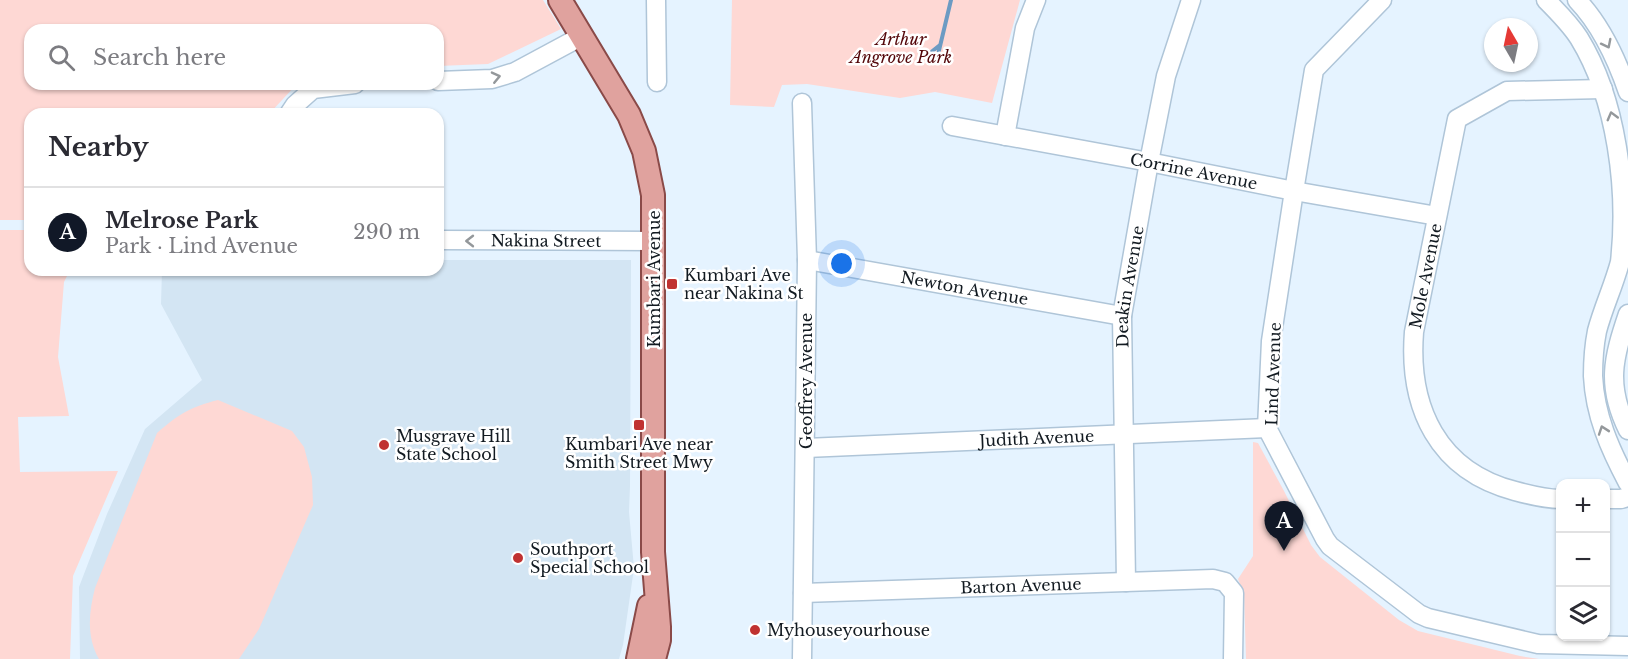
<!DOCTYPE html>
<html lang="en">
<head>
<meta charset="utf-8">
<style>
  :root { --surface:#fff; --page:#f7f7f7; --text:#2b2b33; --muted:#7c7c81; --line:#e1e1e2; --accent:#111827 }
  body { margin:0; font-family:"Libre Baskerville",serif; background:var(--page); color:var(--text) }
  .controls { position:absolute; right:18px; bottom:18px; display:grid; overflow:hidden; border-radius:12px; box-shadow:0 2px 4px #0004 }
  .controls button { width:54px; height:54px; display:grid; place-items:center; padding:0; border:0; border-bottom:2px solid var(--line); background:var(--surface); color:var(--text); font:30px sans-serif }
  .compass { position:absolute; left:1484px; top:18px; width:54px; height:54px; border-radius:50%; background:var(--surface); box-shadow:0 2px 4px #0004; rotate:351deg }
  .you { position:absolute; left:842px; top:264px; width:21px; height:21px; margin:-15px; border:4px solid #fff; border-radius:50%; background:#1a73e8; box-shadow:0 0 0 9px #1a73e833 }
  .badge { display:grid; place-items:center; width:39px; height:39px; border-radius:50%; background:var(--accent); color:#fff; font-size:20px; font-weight:700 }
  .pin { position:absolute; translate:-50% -50px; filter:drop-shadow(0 2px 3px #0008) }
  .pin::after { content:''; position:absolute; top:32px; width:21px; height:18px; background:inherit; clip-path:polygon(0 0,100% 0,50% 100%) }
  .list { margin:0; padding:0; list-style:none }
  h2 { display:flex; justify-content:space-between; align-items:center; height:78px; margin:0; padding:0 24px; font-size:26px }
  h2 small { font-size:20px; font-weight:400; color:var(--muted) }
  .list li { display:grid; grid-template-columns:39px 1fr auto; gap:18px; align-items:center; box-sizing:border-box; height:90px; padding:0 24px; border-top:2px solid var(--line) }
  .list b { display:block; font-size:22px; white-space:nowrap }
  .list p { margin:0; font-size:20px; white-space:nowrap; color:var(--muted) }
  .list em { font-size:20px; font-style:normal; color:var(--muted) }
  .icon { flex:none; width:33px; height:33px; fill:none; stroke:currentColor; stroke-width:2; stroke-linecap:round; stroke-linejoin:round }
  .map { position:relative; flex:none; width:1628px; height:659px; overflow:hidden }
  .search { position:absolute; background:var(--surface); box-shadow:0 2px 4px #0004; left:24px; top:24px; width:420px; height:66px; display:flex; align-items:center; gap:15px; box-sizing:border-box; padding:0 21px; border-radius:18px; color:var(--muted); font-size:22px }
  .panel { position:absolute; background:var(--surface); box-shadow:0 2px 4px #0004; left:24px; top:108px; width:420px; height:168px; border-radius:18px }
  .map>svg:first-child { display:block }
  .built { fill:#d3e5f3 }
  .green { fill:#fed8d4 }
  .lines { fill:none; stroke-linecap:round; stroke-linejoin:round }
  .stream { stroke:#6c9bc3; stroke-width:4 }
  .minor-casing { stroke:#afc5d8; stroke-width:21 }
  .major-casing { stroke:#8a4a48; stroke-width:26 }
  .minor { stroke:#fff; stroke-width:18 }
  .major { stroke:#e0a29e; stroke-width:22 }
  .oneway { stroke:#94989b }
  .poi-dot { fill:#c03231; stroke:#fff; stroke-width:2 }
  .labels { text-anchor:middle; stroke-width:5; stroke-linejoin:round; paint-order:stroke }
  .park-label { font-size:16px; font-style:italic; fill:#530609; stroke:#fff }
  .street-label { font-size:16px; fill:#121a21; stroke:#fff }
  .poi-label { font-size:16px; fill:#121a21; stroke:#fff; text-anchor:start }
</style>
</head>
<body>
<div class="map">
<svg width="1628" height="659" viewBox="0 0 1628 659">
  <rect width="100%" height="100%" fill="#e5f3ff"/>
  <path class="built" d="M438,260H631L630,486L629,512L634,568L623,645L619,659H80L79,587L107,514L145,429L202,380L161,304L162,270H438Z"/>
  <path class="green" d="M0,0H543L561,29L488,64L438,66V30H30V84H297L269,114H30V220H0Z
    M732,0H1020L992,103L935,92L900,98L807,84L782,85L774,107L730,105Z
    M0,230H30V270H70L64,282L58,357L69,416L18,417L20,472L118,471L73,576L70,659H0Z
    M218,400L292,431L304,447L312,477L313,505L259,629L239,659H99C86,636 89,612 95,588L157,433C179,414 190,407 218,400Z
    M1253,442L1258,443L1284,491L1311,545L1320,557L1399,620L1418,631L1520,656L1539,659H1246L1244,594L1238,579L1253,556Z"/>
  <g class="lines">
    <path class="stream" d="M925,57L940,45
      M936,63L951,0"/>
    <defs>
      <g id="minor">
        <path d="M656,0L657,82"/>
        <path d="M1382,0L1314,70L1294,191L1271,341L1267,428L1325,539L1330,546L1419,614L1428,618L1538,644L1628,646"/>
        <path d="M1546,0C1558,12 1570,24 1579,38C1617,100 1628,190 1620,262C1614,285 1603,308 1597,331C1594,346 1593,361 1593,376C1595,416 1610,449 1628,483"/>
        <path d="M1577,0C1601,25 1617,60 1628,92"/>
        <path d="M438,81L492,79L515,72L582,36"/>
        <path d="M802,103L807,260L802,659"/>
        <path d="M289,114L295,105L313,89L355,84"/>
        <path id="s1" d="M952,126L1149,162L1294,191L1437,216"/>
        <path d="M1005,136L1025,28L1036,0"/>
        <path id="s2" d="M438,240L654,241"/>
        <path id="s3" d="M807,260L1122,316"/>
        <path d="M1628,314C1613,358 1606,386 1628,430"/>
        <path id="s4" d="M806,448L1267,428"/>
        <path id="s5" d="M1560,499C1545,499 1530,495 1515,491C1438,471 1408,408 1414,332L1457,119L1507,91L1603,89"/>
        <path d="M1606,499H1621L1628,497"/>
        <path id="s6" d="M1126,582L1122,316L1149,162L1166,76L1191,0"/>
        <path id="s7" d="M803,593L1213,579L1225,582L1234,593L1233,659"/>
      </g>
      <path id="major" d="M560,0L629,115L644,151L653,195V552L659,627V640L654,659
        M638,659L649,606"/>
    </defs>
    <use href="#minor" class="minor-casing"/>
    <use href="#major" class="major-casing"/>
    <use href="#minor" class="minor"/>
    <use href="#major" class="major"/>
  </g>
  <defs><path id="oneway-chevron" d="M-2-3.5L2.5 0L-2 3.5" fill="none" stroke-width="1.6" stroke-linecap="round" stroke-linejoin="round" transform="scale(1.5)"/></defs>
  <g class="oneway">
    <use href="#oneway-chevron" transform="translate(1607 44) rotate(63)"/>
    <use href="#oneway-chevron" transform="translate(496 77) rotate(-13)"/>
    <use href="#oneway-chevron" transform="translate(1612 116) rotate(-105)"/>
    <use href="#oneway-chevron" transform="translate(470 241) rotate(-180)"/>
    <use href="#oneway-chevron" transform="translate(1603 430) rotate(-109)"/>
  </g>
  <g class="poi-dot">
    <rect x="666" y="278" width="12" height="12" rx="3"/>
    <rect x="633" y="419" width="12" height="12" rx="3"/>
    <circle cx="384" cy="445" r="6"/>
    <circle cx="518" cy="558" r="6"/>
    <circle cx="755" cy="630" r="6"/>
  </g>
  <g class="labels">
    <g class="park-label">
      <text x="901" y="45">Arthur<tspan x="901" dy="18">Angrove Park</tspan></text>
    </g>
    <g class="street-label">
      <text dy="6" stroke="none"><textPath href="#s1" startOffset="246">Corrine Avenue</textPath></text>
      <text dy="6" stroke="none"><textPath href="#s2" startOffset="108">Nakina Street</textPath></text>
      <text dy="6" stroke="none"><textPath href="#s5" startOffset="310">Mole Avenue</textPath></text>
      <text transform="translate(654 279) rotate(-90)" y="6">Kumbari Avenue</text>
      <text dy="6" stroke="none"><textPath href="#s3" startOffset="160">Newton Avenue</textPath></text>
      <text dy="6" stroke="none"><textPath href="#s6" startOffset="296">Deakin Avenue</textPath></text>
      <text transform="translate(1273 374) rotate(-88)" y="6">Lind Avenue</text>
      <text transform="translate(806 381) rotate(-90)" y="6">Geoffrey Avenue</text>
      <text dy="6" stroke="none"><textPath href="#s4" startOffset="231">Judith Avenue</textPath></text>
      <text dy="6" stroke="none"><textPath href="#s7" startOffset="218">Barton Avenue</textPath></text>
    </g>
    <g class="poi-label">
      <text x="684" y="281">Kumbari Ave<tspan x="684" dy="18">near Nakina St</tspan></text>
      <text x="396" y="442">Musgrave Hill<tspan x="396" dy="18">State School</tspan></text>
      <text x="639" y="450" text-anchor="middle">Kumbari Ave near<tspan x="639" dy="18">Smith Street Mwy</tspan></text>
      <text x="530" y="555">Southport<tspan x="530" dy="18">Special School</tspan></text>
      <text x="767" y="636">Myhouseyourhouse</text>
    </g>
  </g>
</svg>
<div class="controls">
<button>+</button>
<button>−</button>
<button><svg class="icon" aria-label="layers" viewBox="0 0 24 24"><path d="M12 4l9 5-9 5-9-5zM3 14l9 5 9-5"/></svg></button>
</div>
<svg class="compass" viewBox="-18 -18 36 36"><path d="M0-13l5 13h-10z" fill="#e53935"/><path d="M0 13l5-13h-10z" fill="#7c7c81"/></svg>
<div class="you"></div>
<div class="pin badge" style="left:1284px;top:551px">A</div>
<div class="search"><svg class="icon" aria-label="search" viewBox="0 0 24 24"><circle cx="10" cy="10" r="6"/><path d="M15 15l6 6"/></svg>Search here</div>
<section class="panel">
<h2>Nearby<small></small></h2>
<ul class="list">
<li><span class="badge">A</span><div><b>Melrose Park</b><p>Park · Lind Avenue</p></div><em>290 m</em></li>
</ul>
</section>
</div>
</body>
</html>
